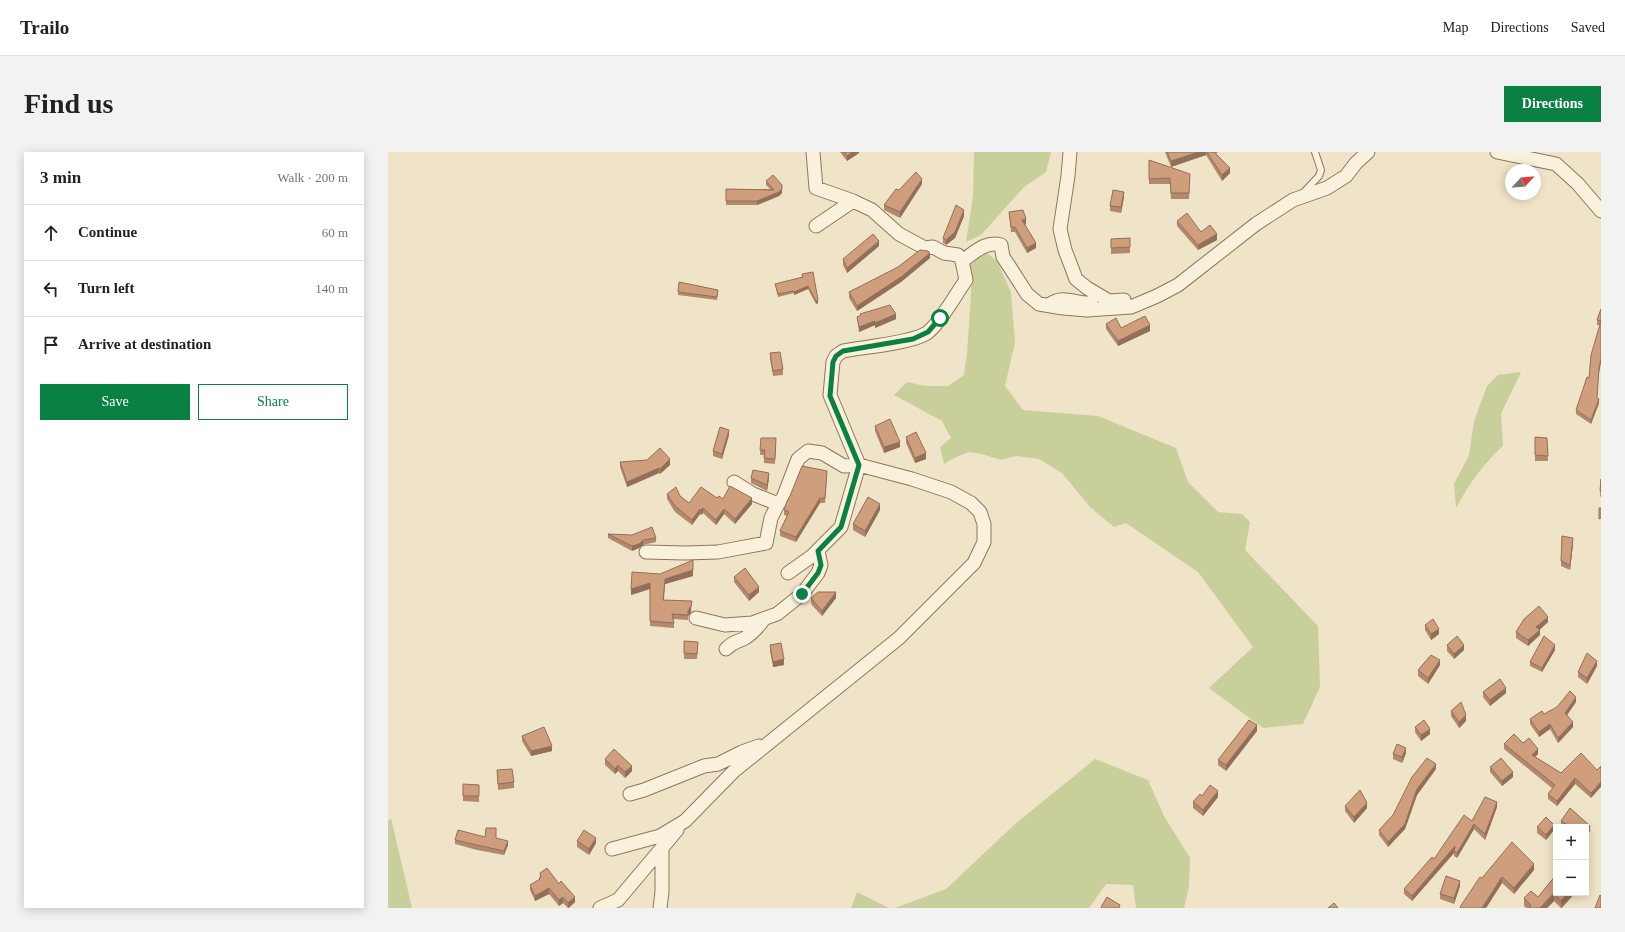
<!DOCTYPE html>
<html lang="en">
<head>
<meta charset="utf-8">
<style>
  :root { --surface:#fff; --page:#f2f2f2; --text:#222; --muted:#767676; --line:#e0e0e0; --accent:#0b8043 }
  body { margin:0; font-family:"Times New Roman",serif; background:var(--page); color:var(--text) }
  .controls { position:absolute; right:12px; bottom:12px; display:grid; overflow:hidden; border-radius:0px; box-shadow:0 2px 10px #0003 }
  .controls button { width:36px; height:36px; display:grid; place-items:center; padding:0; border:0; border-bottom:1px solid var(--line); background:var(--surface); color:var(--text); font:20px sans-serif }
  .compass { position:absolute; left:1117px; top:12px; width:36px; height:36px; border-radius:50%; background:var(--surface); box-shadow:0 2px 10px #0003; rotate:64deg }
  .stop { position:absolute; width:12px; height:12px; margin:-9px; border:3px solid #0b8043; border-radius:50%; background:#fff }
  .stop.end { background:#0b8043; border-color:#fff; box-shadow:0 1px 4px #0008 }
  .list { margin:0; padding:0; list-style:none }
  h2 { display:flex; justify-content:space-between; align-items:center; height:52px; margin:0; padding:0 16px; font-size:17px }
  h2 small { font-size:13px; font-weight:400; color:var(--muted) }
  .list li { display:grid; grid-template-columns:26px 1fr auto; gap:12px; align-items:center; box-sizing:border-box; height:56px; padding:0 16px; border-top:1px solid var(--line) }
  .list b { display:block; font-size:15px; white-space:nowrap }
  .list em { font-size:13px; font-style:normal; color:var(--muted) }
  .actions { display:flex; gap:8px; padding:12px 16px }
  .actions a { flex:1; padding:9px 0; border:1px solid var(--accent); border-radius:0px; text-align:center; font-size:14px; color:var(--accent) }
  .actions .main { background:var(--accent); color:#fff }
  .icon { flex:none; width:22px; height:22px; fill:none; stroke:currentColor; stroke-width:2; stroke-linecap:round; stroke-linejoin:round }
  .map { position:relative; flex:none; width:1213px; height:756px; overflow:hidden; border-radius:0px }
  header { display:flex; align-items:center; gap:24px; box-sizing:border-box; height:56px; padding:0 20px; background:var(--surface); border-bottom:1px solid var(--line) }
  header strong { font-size:19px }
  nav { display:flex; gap:22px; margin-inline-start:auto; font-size:14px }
  .intro { display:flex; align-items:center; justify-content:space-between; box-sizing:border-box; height:96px; padding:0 24px }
  h1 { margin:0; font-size:28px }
  .button { padding:10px 18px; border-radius:0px; background:var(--accent); color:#fff; font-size:14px; font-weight:700 }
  main { display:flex; gap:24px; padding:0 24px }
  aside { flex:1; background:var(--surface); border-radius:0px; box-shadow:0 2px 10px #0003 }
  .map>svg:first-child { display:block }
  .green { fill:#c9cf9b }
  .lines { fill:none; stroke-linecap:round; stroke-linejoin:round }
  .service-casing { stroke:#8d765c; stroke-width:8 }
  .minor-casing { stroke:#8d765c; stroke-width:15 }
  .service { stroke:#faf1dc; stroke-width:6 }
  .minor { stroke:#faf1dc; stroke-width:13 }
  .wall { fill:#b2896c }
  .shaded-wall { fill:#916f58 }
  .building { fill:#cf9f7d; stroke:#916f58 }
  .route { stroke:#0b8043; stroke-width:5 }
</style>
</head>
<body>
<header>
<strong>Trailo</strong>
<nav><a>Map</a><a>Directions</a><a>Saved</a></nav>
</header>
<div class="intro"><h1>Find us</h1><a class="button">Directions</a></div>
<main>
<aside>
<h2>3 min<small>Walk · 200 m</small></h2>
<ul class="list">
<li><svg class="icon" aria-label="ahead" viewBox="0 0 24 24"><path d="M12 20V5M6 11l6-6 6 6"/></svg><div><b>Continue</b></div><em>60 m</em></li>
<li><svg class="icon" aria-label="left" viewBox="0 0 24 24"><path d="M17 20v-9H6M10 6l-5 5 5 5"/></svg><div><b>Turn left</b></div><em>140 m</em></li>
<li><svg class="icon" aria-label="arrive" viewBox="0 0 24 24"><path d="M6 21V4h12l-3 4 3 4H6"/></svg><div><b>Arrive at destination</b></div></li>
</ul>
<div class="actions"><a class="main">Save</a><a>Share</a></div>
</aside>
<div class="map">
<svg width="1213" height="756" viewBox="0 0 1213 756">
  <rect width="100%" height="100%" fill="#f0e4c8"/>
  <path class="green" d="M586,0H663L658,20L636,35L593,83L578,90L585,44Z
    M599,101L609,109L623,140L627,190L617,234L635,258L710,264L788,296L800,330L830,360L854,362L862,370L857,398L930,474L932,535L915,572L875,576L821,536L865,495L810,420L738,371L726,375L702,355L674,321L651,307L628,304L613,308L594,302L581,300L566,306L556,312L552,295L563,286L554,269L506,243L519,230L537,234H560L576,223L579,201L584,127L582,113L588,107Z
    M1133,220L1113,262L1115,294C1095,312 1081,332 1068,356L1066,332L1081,303L1086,269L1099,234L1110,223Z
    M707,607L760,628L776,664L802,706L801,734L796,756H748L745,733L718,732L701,756H507L558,737L626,673Z
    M3,666L24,756H0V669Z
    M469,740L501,756H463Z"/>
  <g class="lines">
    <defs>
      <path id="service" d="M915,41L931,24L933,18L927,0"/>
      <path id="minor" d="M425,0L428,36L465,49L428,74
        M682,0L680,24L672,77L677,98L688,127L699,136L721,149L736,148
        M1109,0L1168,12L1190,32L1213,59
        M465,49L484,58L511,82L537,96L545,95L556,101L570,103L574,109
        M661,153C675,142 687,152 703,151
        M346,330L365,342L390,352
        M258,400L297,401L330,400L378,391L383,366L390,352L395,346L410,307L420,299L434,301L456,314L471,313L442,243L445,210L448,204L455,199C475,195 524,191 539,181C552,171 568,142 578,128L574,109C586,101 598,88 613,93L615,105L623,117L639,142L651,152L675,156L699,158L743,155L769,144L790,133L868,72L905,48L939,36L958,24L968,11L980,0
        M308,466L337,473L364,471L389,462L414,442L430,421L433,413L430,399
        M338,497C347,488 348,491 357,486C365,481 371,474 376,467
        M242,642L256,638L316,614L330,612L354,600L371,594
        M224,697L272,684L297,669L346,619L511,486L586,411L596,390V372L592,360L583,351L563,340L524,327L471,313L453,375L424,404L400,421
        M212,756L230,748L289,678
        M272,756L274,740V696"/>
    </defs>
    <use href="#service" class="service-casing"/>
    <use href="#minor" class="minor-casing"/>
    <use href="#service" class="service"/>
    <use href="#minor" class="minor"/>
  </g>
  <path class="wall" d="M452,0H471V1L459,9Z
    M777,0H830L828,2L842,21L834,29L818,3L783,15Z
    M761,8L802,28L801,47H783L782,32H761Z
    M378,29L394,41L391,44L369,53H338V37H382L378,33Z
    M534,32L512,66L496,58V53L511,38Z
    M736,45L733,61L722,59V54Z
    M621,60L638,72L637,73L648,96L639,101L627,80H623Z
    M576,64L567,86L558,93L555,91V86Z
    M789,69L813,80L829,88L810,98L789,74Z
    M723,87L742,95V101L723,102Z
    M491,94L459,121L455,113V107Z
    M542,106L513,130L469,159L461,146V140Z
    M414,122L430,151L428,152L420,137L406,143V141L390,145L387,132L414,125Z
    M290,140H330L329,148L290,143Z
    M1213,157L1209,246L1211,251L1203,272L1188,262V258L1201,226L1212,173H1209V168Z
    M472,162L508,167L487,176V173L471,180L469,165L472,164Z
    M718,172L733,176L762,179L730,194L718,177Z
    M382,201L395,217V223L385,224L382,207Z
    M487,274L512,295L496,301L487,279Z
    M341,283L334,307L325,304V299Z
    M518,285L538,307L527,311L518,291Z
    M1147,285L1159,286L1160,309H1147Z
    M373,286H388L387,312L376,311V303H372Z
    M232,310L282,313L272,322L271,321L239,335L232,315Z
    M439,324L437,351H432L408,390L392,384V379L399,364L396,363V358Z
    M363,326H381L379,339L363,331Z
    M1213,327V345L1212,344Z
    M279,342L292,344L301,351L329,346L335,347L364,352L347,372L336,362L328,373L315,361L313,363L312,362L304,373L287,360L279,347Z
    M492,358L477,385L465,378V372Z
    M220,382L268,386V390L255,393L251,396L244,399L220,386Z
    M1185,392L1182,418L1173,414V409Z
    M272,422L305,424L277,432L276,448L304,449L303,460L300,464V468L285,467L286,471V476L262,474V437L243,443Z
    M346,425L371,440L361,449L346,430Z
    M423,446H448L434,464L423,452Z
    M1160,470L1151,478L1152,483L1140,494L1128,486V480Z
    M1037,473L1051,482L1043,488L1037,478Z
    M296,489L310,496L309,507H296Z
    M382,493L396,513L385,515L382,499Z
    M1059,493L1076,498L1066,507L1059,499Z
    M1167,498L1154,520L1142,514V510Z
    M1052,513L1040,532L1030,524V518Z
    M1209,514L1199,532L1190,525V520Z
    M1095,540L1118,541L1102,554L1095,545Z
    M1188,550L1179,563L1185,575L1170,591L1162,577L1151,585L1142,572V567Z
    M1063,559L1078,569L1071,576L1063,564Z
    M1027,575L1042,582L1033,589L1027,580Z
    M869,579L838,619L830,613V608Z
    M134,584L164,599L143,604L134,589Z
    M1135,591L1150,602L1147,605L1173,621L1209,618L1203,646L1187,632L1169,654L1160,647V642L1165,637L1116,597V592Z
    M1018,601L1014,611L1005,607V602Z
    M217,607L244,619L237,626L230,619L227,622L217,613Z
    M1102,615L1125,625L1114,634L1102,620Z
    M1048,617L1029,643L1017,677L1000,695L991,683V678Z
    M109,618L126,630V636L110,638Z
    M75,632L91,633V650L75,649Z
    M814,644L830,645L815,664L805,656V650Z
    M957,654L979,656L966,671L957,659Z
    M1109,655L1097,688L1086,677L1069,706L1066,704V701L1024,749L1016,742V737L1084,669Z
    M1182,656L1202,674V679L1198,687V675H1174L1173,674V669Z
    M1149,675L1166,678L1158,688L1149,681Z
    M97,685L120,693L116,703L89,698L67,692V688Z
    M189,689L208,691L201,703L189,695Z
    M1146,718L1126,742L1114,731L1098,756H1072L1094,726Z
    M152,721L171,732L187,750L181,756H180L175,751L171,754L161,742L147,749L142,738V733L151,728V726L152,725Z
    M1168,723L1187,741L1174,756H1173L1166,749L1159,756H1138L1136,754V746L1150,745Z
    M1072,734L1066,752L1052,747V742Z"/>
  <path class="shaded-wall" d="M465,0H471V1L459,9V4Z
    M811,0H818V3L783,15V9Z
    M842,16V21L834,29V23Z
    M534,27V32L512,66V60Z
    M394,37V41L391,44L369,53V49Z
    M736,40V45L733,61V55Z
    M576,58V64L567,86L558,93V88Z
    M638,67V72L634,73V68Z
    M829,82V88L810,98V93Z
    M491,89V94L459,121V116Z
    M648,91V96L639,101V96Z
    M542,101V106L513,130L469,159V154Z
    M420,134V137L406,143V140Z
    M430,148V151L428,152V149Z
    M508,162V167L487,176V171Z
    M487,169V173L471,180V175Z
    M762,173V179L730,194V189Z
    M1213,206V211L1211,221V216Z
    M1211,247V251L1203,272V268Z
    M341,278V283L334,307V302Z
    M512,290V295L496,301V295Z
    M538,301V307L527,311V306Z
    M282,307V313L272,322V317Z
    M271,316V321L239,335V330Z
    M381,321V326L379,339V333Z
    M364,346V352L347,372V367Z
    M432,346V351L408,390V385Z
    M492,352V358L477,385V379Z
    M315,356V361L313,363V358Z
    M312,357V362L304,373V368Z
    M336,357V362L328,373V368Z
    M1185,386V392L1182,418V413Z
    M255,388V393L251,396L244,399V394Z
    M305,408V424L277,432L275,453L277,427Z
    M262,431V437L243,443V437Z
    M371,435V440L361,449V443Z
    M448,440V446L434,464V459Z
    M303,454V460L300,464V459Z
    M1160,465V470L1148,481V475Z
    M1051,477V482L1043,488V482Z
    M1152,478V483L1140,494V488Z
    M1076,493V498L1066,507V502Z
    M1167,493V498L1154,520V516Z
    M396,507V513L385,515V510Z
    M1052,508V513L1040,532V526Z
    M1209,509V514L1199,532V526Z
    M1118,536V541L1102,554V548Z
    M1188,545V550L1177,566V561Z
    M1078,563V569L1071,576V570Z
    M1185,570V575L1170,591V586Z
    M1162,572V577L1151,585V580Z
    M869,573V579L838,619V613Z
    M1042,577V582L1033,589V583Z
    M164,594V599L143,604V599Z
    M1018,596V601L1014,611V605Z
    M1150,597V602L1144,608V603Z
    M1048,612V617L1029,643L1017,677L1000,695V690L1029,637Z
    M230,613V619L227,622V617Z
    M244,614V619L237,626V620Z
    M1125,620V625L1114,634V629Z
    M1187,626V632L1169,654V649Z
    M1213,630V635L1203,646V641Z
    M830,639V645L815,664V658Z
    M1109,650V655L1097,688V682Z
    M979,651V656L966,671V665Z
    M1086,672V677L1069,706V701Z
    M1166,673V678L1158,688V683Z
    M1202,674V679L1198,687V682Z
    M208,686V691L201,703V697Z
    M120,689V693L116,703V699Z
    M1067,694L1066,701L1024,749V744Z
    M1146,712V718L1126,742V736Z
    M1114,725V731L1098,756H1094Z
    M1072,729V734L1066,752V746Z
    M161,736V742L147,749V744Z
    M1166,741V749L1159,756H1152Z
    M1180,741H1187L1173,756V749Z
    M175,745V751L171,754V748Z
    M187,745V750L180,756V751Z"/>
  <path class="building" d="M456,0H465L459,4Z
    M779,0H811L783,9Z
    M819,0H826L842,16L834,23Z
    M761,8L802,22L801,41H783L782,26L761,27Z
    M528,20L534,27L512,60L496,53L508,37L511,38Z
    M385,23L394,33V37L391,40L369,49H338V37L386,38L378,29Z
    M725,38L736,40L733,55L722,54Z
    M568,53L576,58L567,80L558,88L555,86Z
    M635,58L638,67L634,68L648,91L639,96L627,75H623L621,60Z
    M799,61L813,80L822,73L829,82L810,93L789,69Z
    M485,82L491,89L459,116L455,107Z
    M742,86V95L723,96V87Z
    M532,98L540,99L542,101L513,125L469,154L461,140L510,115Z
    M425,120L430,148L428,149L420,134L406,140V139L390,142L387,132L415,125L414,122Z
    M291,130L330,138L329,145L290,140Z
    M502,153L508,162L487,171V169L471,175L469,165L473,163L472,162Z
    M1213,157V206L1211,216L1209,246L1211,247L1203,268L1188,258L1199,225L1201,226L1203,203L1213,169L1209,168Z
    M757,164L762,173L730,189L718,172L728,166L733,176Z
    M392,200L395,217L385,219L382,201Z
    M502,267L512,290L496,295L487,274Z
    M332,275L341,278L334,302L325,299Z
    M528,280L538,301L527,306L518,285Z
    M1147,285L1159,286L1160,304L1147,303Z
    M373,286H388L387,307L376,306L377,298H372Z
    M272,296L282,307L272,317L271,316L239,330L232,310L259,308Z
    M414,314L439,319L437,346H432L408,385L392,379L401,360L396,358L399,349L402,344Z
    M365,318L381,321L379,333L363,326Z
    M1213,327V340L1212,339Z
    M342,334L364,346L347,367L336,357L328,368L315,356L313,358L312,357L304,368L287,354L279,342L288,335L292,344L301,351L313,335L329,346L331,344L335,347Z
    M480,345L492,352L477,379L465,372Z
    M1211,356H1213V366L1211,367Z
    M264,375L268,386L255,388L251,392L244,394L220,382L244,383Z
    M1174,384L1185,386L1182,413L1173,409Z
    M305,408V418L277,427L275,448L304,449L303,454L300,459V463L284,462L286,471L262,469V431L243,437L244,420L272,422Z
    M357,416L371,435L361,443L346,425Z
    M430,440H448L434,459L423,446Z
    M1151,454L1160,465L1148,475L1152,478L1140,488L1128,480L1136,467Z
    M1045,467L1051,477L1043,482L1037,473Z
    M1069,484L1076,493L1066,502L1059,493Z
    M1156,484L1167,493L1154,516L1142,510Z
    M296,489L310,490L309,502L296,501Z
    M393,491L396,507L385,510L382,493Z
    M1199,501L1209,509L1199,526L1190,520Z
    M1043,503L1052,508L1040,526L1030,518Z
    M1112,527L1118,536L1102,548L1095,540Z
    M1182,539L1188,545L1177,561L1185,570L1170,586L1162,572L1151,580L1142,567L1154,559L1156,562L1169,555Z
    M1073,550L1078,563L1071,570L1063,559Z
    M861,568L869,573L838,613L830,608Z
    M1036,568L1042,577L1033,583L1027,575Z
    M156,575L164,594L143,599L134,584Z
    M1126,582L1135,591L1141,586L1150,597L1144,603L1173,621L1193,601L1209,618L1213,614V630L1203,641L1187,626L1169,649L1160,642L1167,633L1116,592Z
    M1009,592L1018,596L1014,605L1005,602Z
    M226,597L244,614L237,620L230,613L227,617L217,607Z
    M1039,606L1048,612L1029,637L1017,672L1000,690L991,678L1005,663L1024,625Z
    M1113,606L1125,620L1114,629L1102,615Z
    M124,617L126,630L110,632L109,618Z
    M75,632L91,633V644H75Z
    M822,633L830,639L815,658L805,650L812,642L814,644Z
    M972,638L979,651L966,665L957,654Z
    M1097,645L1109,650L1097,682L1086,672L1069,701L1066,699L1067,694L1024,744L1016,737L1044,705L1046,707L1076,663L1084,669Z
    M1182,656L1202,674L1198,682V675H1183L1173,669Z
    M1158,665L1166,673L1158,683L1149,675Z
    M98,676H108V686L120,689L116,699L89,693L67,688L70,678L97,685Z
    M196,678L208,686L201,697L189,689Z
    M1124,690L1146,712L1126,736L1114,725L1094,756H1074L1072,755L1092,725L1094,726Z
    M159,716L171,732L173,729L187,745L180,751L175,745L171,748L161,736L147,744L142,733L152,727L151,726L153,725L152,721Z
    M1168,723V741H1180L1173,749L1166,741L1152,756H1141L1143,753L1136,746L1143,739L1150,745Z
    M1058,724L1072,729L1066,746L1052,742Z
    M1212,743L1213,744V756H1207Z
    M719,745L732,753L731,756H714L713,755Z
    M946,751L950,756H940Z"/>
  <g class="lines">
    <path class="route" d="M414,442L430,421L433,413L430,399L453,375L471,313L442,244L445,210L448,204L455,199L525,187L540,180L552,166"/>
  </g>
</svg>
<div class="controls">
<button>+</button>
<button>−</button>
</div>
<svg class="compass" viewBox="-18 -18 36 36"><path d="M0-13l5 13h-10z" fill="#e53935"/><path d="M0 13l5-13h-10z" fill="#767676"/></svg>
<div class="stop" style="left:552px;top:166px"></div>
<div class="stop end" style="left:414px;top:442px"></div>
</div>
</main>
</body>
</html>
